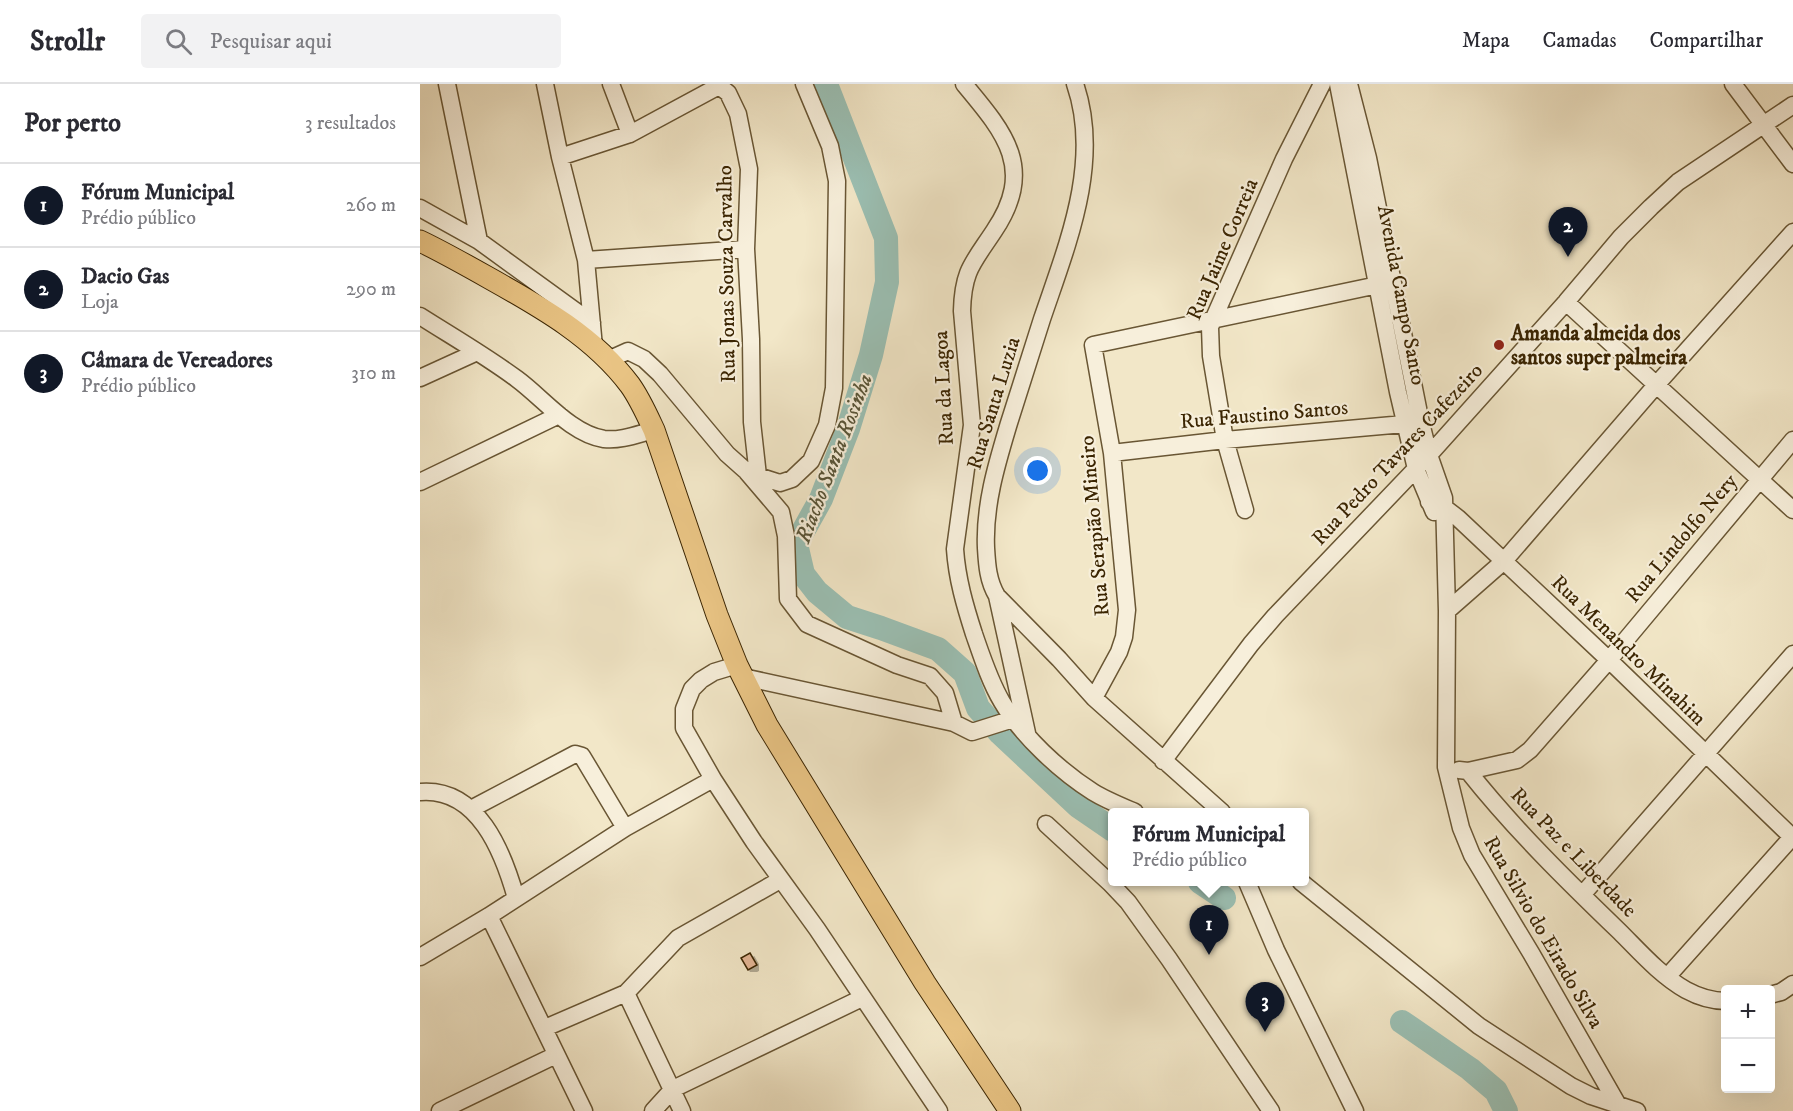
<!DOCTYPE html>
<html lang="pt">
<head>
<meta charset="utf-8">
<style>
  :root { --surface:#fff; --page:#f2f2f3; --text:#2b2b33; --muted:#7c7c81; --line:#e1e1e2; --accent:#111827 }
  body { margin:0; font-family:"IM FELL DW Pica",serif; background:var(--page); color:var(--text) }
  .controls { position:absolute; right:18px; bottom:18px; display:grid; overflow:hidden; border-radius:6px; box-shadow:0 6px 24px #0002 }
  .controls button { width:54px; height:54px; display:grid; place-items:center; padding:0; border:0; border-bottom:2px solid var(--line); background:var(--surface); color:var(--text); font:30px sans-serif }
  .you { position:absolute; left:618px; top:387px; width:21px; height:21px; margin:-15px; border:4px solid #fff; border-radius:50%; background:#1a73e8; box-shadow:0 0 0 9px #1a73e833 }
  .badge { display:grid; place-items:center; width:39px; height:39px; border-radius:50%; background:var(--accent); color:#fff; font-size:20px; font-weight:700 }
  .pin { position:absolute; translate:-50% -50px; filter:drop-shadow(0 2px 3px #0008) }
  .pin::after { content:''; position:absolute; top:32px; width:21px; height:18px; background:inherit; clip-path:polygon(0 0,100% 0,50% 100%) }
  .popup { position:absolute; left:688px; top:724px; width:201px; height:78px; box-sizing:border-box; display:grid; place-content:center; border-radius:6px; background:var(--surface); filter:drop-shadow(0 2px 4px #0005); font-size:20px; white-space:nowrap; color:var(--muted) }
  .popup b { font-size:22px; color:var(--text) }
  .popup::after { content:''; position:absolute; left:50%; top:100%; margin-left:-12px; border:12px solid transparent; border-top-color:var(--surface) }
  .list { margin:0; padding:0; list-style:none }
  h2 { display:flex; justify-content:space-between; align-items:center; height:78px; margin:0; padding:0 24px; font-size:26px }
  h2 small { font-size:20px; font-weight:400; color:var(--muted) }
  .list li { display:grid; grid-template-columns:39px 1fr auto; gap:18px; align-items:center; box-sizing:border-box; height:84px; padding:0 24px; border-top:2px solid var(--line) }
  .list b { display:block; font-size:22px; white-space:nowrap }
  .list p { margin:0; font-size:20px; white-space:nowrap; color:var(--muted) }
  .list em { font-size:20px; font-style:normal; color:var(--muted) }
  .icon { flex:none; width:33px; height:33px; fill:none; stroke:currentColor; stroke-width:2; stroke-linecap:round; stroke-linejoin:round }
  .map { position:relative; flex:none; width:1373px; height:1027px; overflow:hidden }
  header { display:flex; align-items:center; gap:36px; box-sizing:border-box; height:84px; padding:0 30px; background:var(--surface); border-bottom:2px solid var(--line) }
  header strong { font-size:28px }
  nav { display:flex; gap:33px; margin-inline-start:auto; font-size:21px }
  .search { width:420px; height:54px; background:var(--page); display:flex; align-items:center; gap:15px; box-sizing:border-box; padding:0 21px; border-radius:6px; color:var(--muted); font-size:22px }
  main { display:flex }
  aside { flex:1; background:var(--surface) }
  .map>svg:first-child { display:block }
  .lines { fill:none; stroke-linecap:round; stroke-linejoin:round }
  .river { stroke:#9bc0b4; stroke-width:24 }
  .building { fill:#e4b695; stroke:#3b2502; stroke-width:1.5; filter:url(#shadow) }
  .minor-casing { stroke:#695634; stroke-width:19 }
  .major-casing { stroke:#3b2502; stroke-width:23 }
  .minor { stroke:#f7efdb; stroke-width:16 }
  .major { stroke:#e9c484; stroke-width:21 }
  .poi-dot { fill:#8f2418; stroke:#f7efdb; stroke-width:2 }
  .labels { text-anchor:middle; stroke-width:4.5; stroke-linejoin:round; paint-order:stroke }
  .street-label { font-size:21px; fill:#3b2502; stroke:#f7efdb }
  .poi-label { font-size:21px; font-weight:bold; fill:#3b2502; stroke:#f7efdb; text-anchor:start }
  .water-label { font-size:22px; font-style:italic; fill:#585437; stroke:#f7efdb }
</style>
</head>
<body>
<header>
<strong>Strollr</strong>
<div class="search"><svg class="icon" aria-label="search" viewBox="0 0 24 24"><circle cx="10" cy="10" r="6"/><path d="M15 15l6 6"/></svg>Pesquisar aqui</div>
<nav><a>Mapa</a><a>Camadas</a><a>Compartilhar</a></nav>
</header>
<main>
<aside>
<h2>Por perto<small>3 resultados</small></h2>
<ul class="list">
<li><span class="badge">1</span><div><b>Fórum Municipal</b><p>Prédio público</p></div><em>260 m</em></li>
<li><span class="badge">2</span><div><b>Dacio Gas</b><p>Loja</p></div><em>290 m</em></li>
<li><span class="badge">3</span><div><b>Câmara de Vereadores</b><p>Prédio público</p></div><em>310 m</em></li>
</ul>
</aside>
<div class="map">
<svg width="1373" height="1027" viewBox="0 0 1373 1027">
  <defs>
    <filter id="shadow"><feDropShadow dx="4" dy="4" stdDeviation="0" flood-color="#0004"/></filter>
  </defs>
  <rect width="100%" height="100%" fill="#f2e7c8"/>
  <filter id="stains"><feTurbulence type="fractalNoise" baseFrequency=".00333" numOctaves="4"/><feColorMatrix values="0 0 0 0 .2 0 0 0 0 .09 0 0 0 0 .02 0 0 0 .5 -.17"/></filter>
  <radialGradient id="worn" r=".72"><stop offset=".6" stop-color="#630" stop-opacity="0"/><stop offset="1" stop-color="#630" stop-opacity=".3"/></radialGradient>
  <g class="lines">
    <path class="river" d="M406,0L466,154L467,198L451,271L428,345L401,415L376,460L383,490L397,508L427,533L461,544L518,565L545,589L558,624L580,649L658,722L693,746
      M780,798L804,814
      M982,938L1050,985L1076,1007L1086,1027"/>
  </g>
  <path class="building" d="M330,869L337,881L328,886L321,874Z"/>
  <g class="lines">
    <defs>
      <path id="minor" d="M27,0L59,157
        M125,0L140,73L166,176L174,263
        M191,0L210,50
        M544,0C585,49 616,85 574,147C553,179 543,186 542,227L552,341L535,465C537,495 545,522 554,550C562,573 570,598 582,618C602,652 640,687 673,708C686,716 701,722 715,728
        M918,0L978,308L996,385L1014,428
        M929,0L948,74L1001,339L1009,371L1024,414L1027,527L1026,683L1041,744L1052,771L1111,869L1198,1021
        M1313,0L1373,80
        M140,73L210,50L299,2L308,9L318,30L329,85L326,165L331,255L332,338L338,392
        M0,124L59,157L172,239
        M166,176L326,165
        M1146,218L1373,426
        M0,232C33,253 66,272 97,295C123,314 151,350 184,355C201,357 218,350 234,346
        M188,276L208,267L224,275L240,290L307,370L325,386L338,392L360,399L372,395L391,377L407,341L414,304L417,97L410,62L384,0
        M0,294L57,268
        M692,369L805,356L995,339
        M327,388L361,428L366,452L368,515L387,540L477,581L510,592L525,609L534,639
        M0,398L139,331
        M1009,418L1025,424L1038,434L1189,576L1373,754
        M825,426L805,356L791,272L790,243L864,75L902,0
        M577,512L639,575L674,614L802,728
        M1027,527L1084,477L1237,300L1373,148
        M317,581L294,588L281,596L272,605L264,625V644L293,695L334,758L397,845L519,1027
        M323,593L534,639L552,648L593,635
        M674,614L699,568L704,553L707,526L692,369L673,261L972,198
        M607,649L577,512C568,497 567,481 566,464C564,421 577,379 589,339C600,304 611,269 622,235C647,161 682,78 655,0
        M743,677L831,560L855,532L1009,371L1146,218L1201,153L1231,123L1258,98L1373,21
        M1039,686L1048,687C1094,745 1147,797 1200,848C1220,868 1241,892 1266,906C1277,912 1292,917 1306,917
        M1048,687L1097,676L1110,666L1189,576L1373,356
        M0,708C58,703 83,768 96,814
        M51,725L155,670L162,672L205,744
        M626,740L690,799L708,818L749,875L851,1027
        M827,798L856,866L935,1027
        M881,798L1059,942L1151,1002L1171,1012L1217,1027
        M1162,811L1373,570
        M69,832L164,1027
        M0,873L69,832L205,744L293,695
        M1247,893L1373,752
        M206,909L262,1027
        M1350,911L1361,908L1373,900
        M125,944L206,909L258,854L360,796
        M20,1027L136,971
        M233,1027L253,1005L442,914"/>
      <path id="major" d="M0,157C23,168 46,181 69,194C121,223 174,253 210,301C220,315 227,331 234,346L297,531L317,581L347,641L505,899L590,1027"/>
    </defs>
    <use href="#minor" class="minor-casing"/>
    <use href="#major" class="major-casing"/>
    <use href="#minor" class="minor"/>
    <use href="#major" class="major"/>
  </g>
  <circle class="poi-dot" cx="1079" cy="261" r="6"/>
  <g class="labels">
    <g class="street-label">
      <text transform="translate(802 165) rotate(-67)" y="7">Rua Jaime Correia</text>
      <text transform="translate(306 190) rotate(-91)" y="7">Rua Jonas Souza Carvalho</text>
      <text transform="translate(982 211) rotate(79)" y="7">Avenida Campo Santo</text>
      <text transform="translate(523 304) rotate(-93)" y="7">Rua da Lagoa</text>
      <text transform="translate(573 319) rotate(-73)" y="7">Rua Santa Luzia</text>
      <text transform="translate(844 330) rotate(-5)" y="7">Rua Faustino Santos</text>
      <text transform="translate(977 370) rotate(-47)" y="7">Rua Pedro Tavares Cafezeiro</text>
      <text transform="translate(674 442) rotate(-95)" y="7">Rua Serapião Mineiro</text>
      <text transform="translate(1261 454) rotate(-50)" y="7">Rua Lindolfo Nery</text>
      <text transform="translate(1209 566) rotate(44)" y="7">Rua Menandro Minahim</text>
      <text transform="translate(1154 768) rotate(46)" y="7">Rua Paz e Liberdade</text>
      <text transform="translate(1124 848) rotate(60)" y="7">Rua Silvio do Eirado Silva</text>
    </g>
    <g class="poi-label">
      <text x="1091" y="256">Amanda almeida dos<tspan x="1091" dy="24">santos super palmeira</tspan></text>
    </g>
    <g class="water-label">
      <text transform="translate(413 374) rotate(-69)" y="8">Riacho Santa Rosinha</text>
    </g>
  </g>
  <rect width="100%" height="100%" filter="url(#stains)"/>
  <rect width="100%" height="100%" fill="url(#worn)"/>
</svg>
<div class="controls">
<button>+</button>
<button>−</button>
</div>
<div class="you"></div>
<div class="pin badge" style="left:789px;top:871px">1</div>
<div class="popup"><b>Fórum Municipal</b>Prédio público</div>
<div class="pin badge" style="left:1148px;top:173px">2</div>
<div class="pin badge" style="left:845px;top:948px">3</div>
</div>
</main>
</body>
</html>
